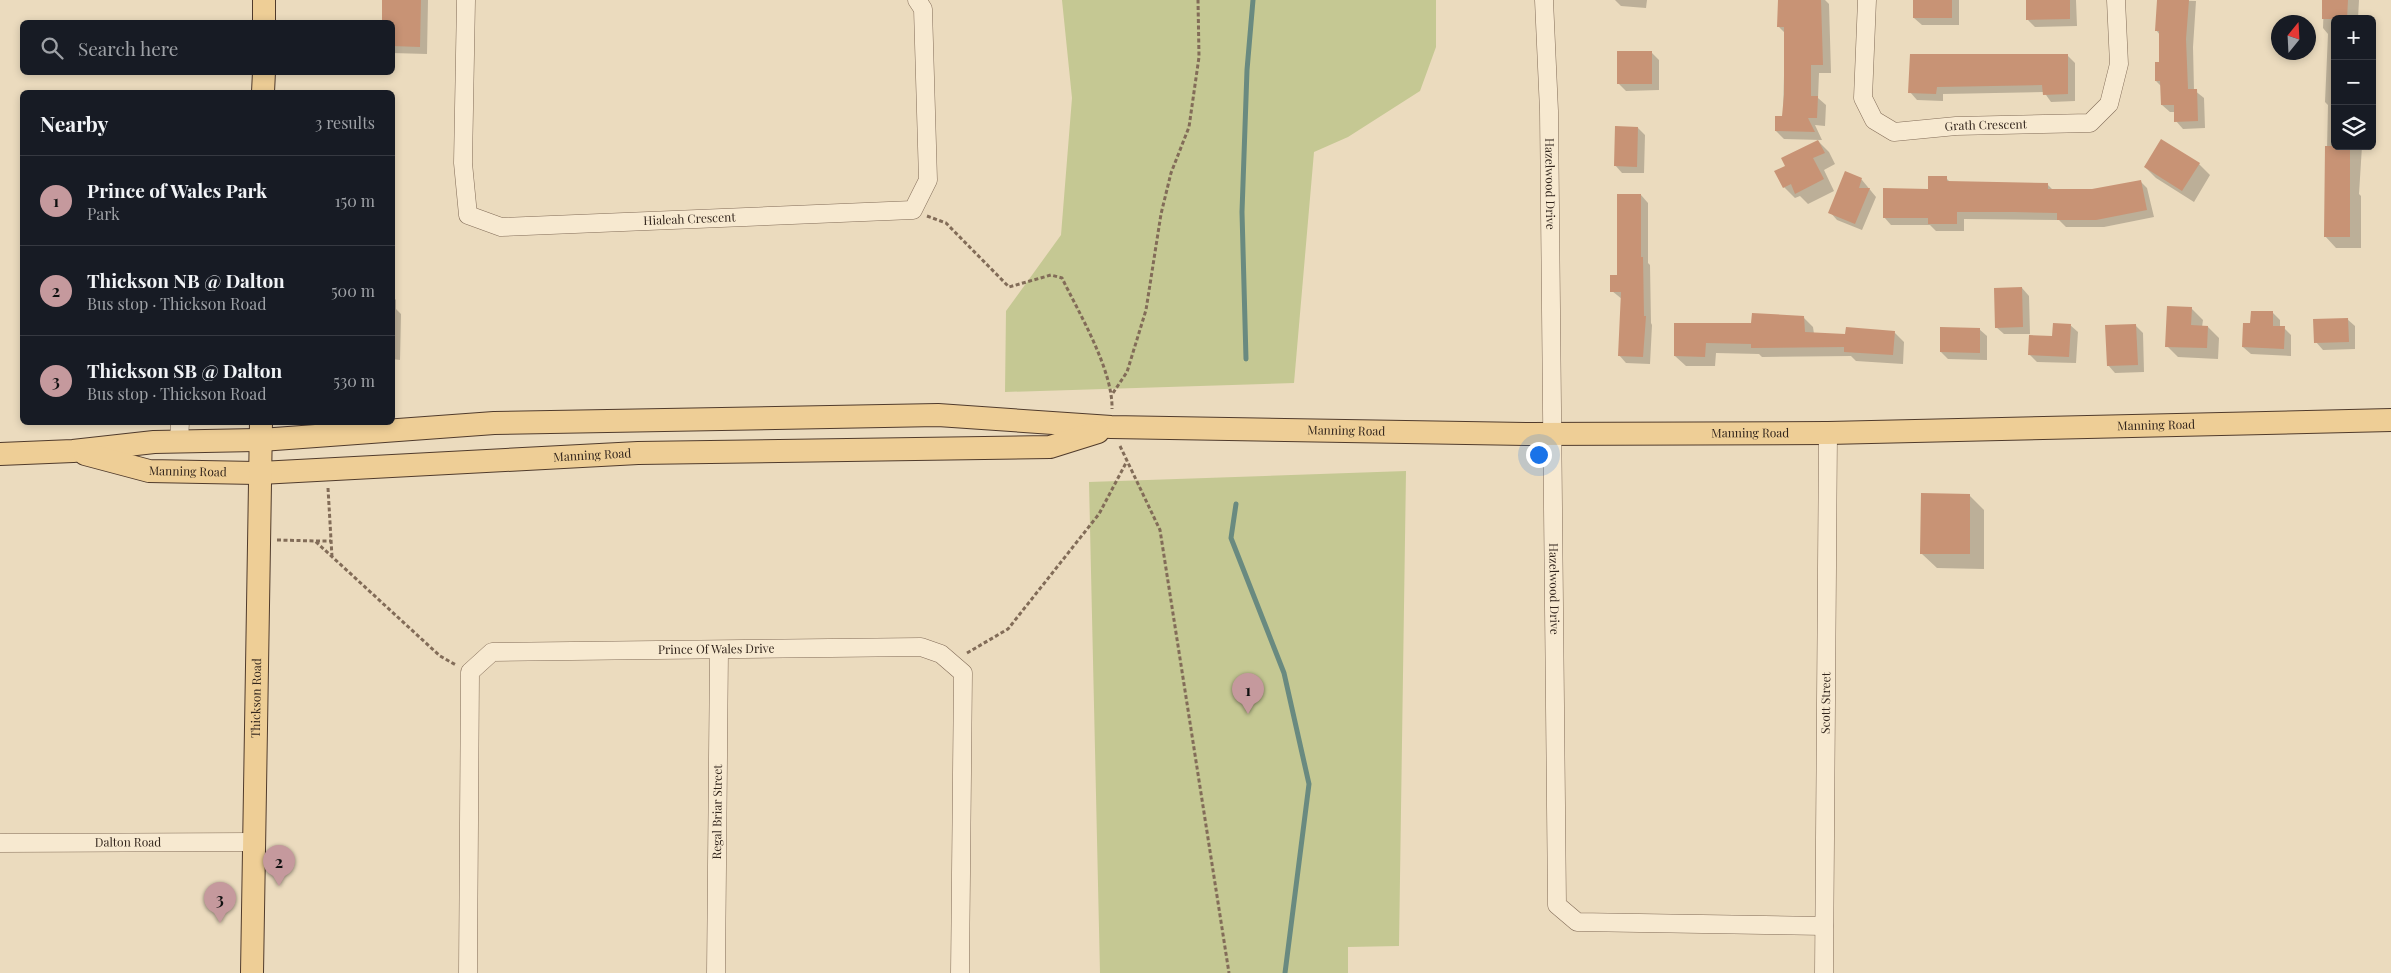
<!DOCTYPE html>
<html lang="en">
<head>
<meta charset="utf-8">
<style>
  :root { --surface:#171b24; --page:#20242c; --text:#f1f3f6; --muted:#9ea1a6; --line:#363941; --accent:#c5999d }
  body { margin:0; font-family:"Playfair Display",serif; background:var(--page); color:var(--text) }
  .controls { position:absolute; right:15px; top:15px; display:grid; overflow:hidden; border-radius:8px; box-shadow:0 2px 8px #0003 }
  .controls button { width:45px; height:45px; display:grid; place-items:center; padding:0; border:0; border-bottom:1px solid var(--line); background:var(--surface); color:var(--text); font:25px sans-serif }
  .compass { position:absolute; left:2271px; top:15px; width:45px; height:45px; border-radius:50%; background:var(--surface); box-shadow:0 2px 8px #0003; rotate:18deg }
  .you { position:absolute; left:1538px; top:454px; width:18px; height:18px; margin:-12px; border:4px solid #fff; border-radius:50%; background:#1a73e8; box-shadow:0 0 0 8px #1a73e833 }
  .badge { display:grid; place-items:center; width:32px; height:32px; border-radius:50%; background:var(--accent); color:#111; font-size:16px; font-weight:700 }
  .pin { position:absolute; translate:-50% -41px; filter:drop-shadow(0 1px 2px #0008) }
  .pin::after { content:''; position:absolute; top:26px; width:18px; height:15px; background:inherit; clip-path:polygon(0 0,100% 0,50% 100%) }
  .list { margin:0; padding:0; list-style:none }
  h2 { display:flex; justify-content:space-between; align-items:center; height:65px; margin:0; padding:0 20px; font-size:21px }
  h2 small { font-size:16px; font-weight:400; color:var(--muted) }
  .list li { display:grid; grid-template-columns:32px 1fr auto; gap:15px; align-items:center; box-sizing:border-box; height:90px; padding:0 20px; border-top:1px solid var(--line) }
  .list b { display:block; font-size:19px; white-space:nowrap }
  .list p { margin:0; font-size:16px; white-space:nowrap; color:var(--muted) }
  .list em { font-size:16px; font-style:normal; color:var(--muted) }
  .icon { flex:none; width:28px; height:28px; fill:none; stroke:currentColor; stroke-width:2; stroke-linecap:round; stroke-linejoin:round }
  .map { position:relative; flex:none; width:2391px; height:973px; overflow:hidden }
  .search { position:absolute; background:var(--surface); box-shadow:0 2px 8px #0003; left:20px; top:20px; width:375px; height:55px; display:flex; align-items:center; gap:12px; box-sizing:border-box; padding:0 18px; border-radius:8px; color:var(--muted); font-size:19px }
  .panel { position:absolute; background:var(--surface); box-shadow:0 2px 8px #0003; left:20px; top:90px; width:375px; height:335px; border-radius:8px }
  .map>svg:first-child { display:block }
  .green { fill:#c5c893 }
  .shadow { fill:#0003 }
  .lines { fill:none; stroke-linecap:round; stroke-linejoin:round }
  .stream { stroke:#698a80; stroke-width:5 }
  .building { fill:#c89375 }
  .minor-casing { stroke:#826c58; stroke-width:19 }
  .major-casing { stroke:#503b2c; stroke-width:24 }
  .path { stroke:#826c58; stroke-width:3; stroke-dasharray:4 2.5; stroke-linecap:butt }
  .minor { stroke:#f7e9d0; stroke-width:18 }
  .major { stroke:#eece96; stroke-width:22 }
  .labels { text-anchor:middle; stroke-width:5; stroke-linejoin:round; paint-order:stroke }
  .street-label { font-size:12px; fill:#32251c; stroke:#f3e6cd }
</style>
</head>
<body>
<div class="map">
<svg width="2391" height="973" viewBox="0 0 2391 973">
  <rect width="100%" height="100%" fill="#ebdbbe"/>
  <path class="green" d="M1062,0H1436V47L1420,91L1348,137L1314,152L1294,383L1005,392L1006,311L1061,235L1072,98Z
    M1406,471L1399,946L1348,947V973H1100L1089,482Z"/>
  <path class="shadow" d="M384,0H428L427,54L392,53V22H383Z
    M1615,0H1647L1646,8L1621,6Z
    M1779,0H1825L1829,4L1831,73H1819L1818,98L1826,105L1825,126L1815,125L1822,140L1784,139L1776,131L1783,118L1785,33L1779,27Z
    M1914,0H1959V25H1922L1914,18Z
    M2027,0H2076L2077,26L2035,27L2028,20Z
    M2158,0L2196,1L2193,47L2194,90L2204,98L2205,128L2183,129L2176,121V112H2170L2162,105V87L2156,81L2161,64L2160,35L2156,30Z
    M2324,0H2359L2358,19H2335V146H2362L2359,194L2361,196V248H2336L2325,236L2328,105L2325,102L2328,34L2323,28Z
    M1652,53L1659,60V90L1626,91L1618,83Z
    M2067,55L2075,63V101L2051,102L2044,92L1943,94V101L1917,100L1910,92Z
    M1638,128L1645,135L1644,173H1622L1615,165Z
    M1818,141L1829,152L1835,164L1824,170L1834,191L1808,204L1800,196L1795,198L1784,187L1786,166Z
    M2199,164L2210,175L2194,202L2156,178L2145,167Z
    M1846,173L1862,180L1876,197L1862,230L1837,220L1830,212Z
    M1946,178L1951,183L2047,184L2054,191H2092L2140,181L2147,188L2154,217L2104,227H2066L2059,220L1964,219V231H1936L1930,225H1891L1884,217Z
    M1641,195L1648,203V263L1650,265L1651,323L1652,325L1650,364L1626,363L1619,355L1622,299L1612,291L1618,277Z
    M2022,288L2029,296L2030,334H2004L1996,327Z
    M392,296L396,300V309L401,314L400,360L392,359Z
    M2191,308L2203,320L2202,327H2208L2219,338L2218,359L2178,357L2167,346Z
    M2273,313L2280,320V328H2284L2291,335V356L2251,354L2243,347L2252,325Z
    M1803,317L1813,327L1814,334L1846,335L1894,332L1904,342L1903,364L1856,361L1851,356L1762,357L1759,354L1716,353L1715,366H1686L1675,356L1676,324H1753Z
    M2347,319L2355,326V349L2323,350L2316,342Z
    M2070,325L2078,332L2076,363L2037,362L2030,355Z
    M2136,326L2143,333L2144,372L2115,373L2108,365Z
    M1979,329L1987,336V360L1948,359L1941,352Z
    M1969,495L1984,510V569L1937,568L1922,554Z"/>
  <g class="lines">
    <path class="stream" d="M1246,359L1242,212L1247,70L1253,0
      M1236,504L1231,538L1284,673L1309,784L1285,973"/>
  </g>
  <path class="building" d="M382,0H421L420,47L392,46V22H382Z
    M1778,0H1821L1823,65H1811V96H1818L1817,118H1808L1815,132L1775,131V116H1782L1784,95V27H1777Z
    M1913,0H1952V18H1913Z
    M2026,0H2070V19L2026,20Z
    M2157,0H2189L2186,39L2188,89H2197L2198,121L2174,122V105H2161L2160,81H2155V62H2159V31H2155Z
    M2322,0H2348L2347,19H2322Z
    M1617,51H1652V84H1617Z
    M1910,54H2068V94L2043,95L2042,85L1937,87L1936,94L1908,93Z
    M1615,126L1638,127L1637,167L1614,166Z
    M2161,139L2200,163L2182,191L2144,167Z
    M1818,140L1825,153L1813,158L1824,179L1795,194L1791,184L1783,188L1774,171L1785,166L1781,158Z
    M2325,146H2350V237H2324Z
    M1845,171L1862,178L1859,188H1870L1855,224L1828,213Z
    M1928,176H1947V181L2048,183V189H2092L2141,180L2147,210L2096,220H2057V213L2014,212H1957V224H1928V218H1883V188L1928,189Z
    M1617,194H1641V257H1643L1644,316H1646L1643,357L1618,356L1621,292H1610V275H1617Z
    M2022,287L2023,327L1995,328L1994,288Z
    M2167,306L2192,307L2191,325L2208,326L2207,348L2165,347Z
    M2251,311H2273V326H2285L2284,349L2242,347L2243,323H2250Z
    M1752,313L1804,316L1805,332L1845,334L1846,327L1895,331L1893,355L1844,352V347L1751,348V344L1706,343L1705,357L1674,356V323H1751Z
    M2348,318L2349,342L2314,343L2313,319Z
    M2053,323L2071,324L2069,357L2028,355L2029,335L2052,336Z
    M2136,324L2138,365L2107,366L2105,325Z
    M1940,327L1980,328V353L1940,352Z
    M1921,493L1970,494V554H1920Z"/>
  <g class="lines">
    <defs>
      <g id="minor">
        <path id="s1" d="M466,0L463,163L468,215L501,227L913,210L928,180L923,9L917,0"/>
        <path id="s2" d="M1544,0L1549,111L1557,905L1577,922L1824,926"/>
        <path id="s3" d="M1867,0L1863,98L1874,120L1894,132L1956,126L2090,123L2109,104L2119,64L2116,0"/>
        <path d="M179,441L180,422"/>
        <path id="s4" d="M0,843L254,842"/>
        <path id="s5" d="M468,973L470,672L492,652L921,647L941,654L963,673L960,973"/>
        <path id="s6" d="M716,973L719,651"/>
        <path id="s7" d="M1824,973L1828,433"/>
      </g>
      <g id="major">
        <path d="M264,22V0"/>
        <path d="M263,92L264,72"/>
        <path id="s8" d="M0,454L73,451L154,442L261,440L494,423L938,415L1111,427L1528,434L1828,433L2391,420"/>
        <path id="s9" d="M85,454L149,471L260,473L638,453L1050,447L1098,432"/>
        <path id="s10" d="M252,973L261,422"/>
      </g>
    </defs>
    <use href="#minor" class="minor-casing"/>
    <use href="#major" class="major-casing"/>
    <path class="path" d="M927,216L946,223L1009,287L1051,275L1062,278C1079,313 1113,370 1112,409
      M1113,393L1127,372L1146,310L1161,214L1171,173L1189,127L1199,57L1198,0
      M1120,446L1160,530L1229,973
      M328,488L332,557
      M277,540L315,541L440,656L456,665
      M316,541H331
      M967,653L1008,629L1099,514L1127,461"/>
    <use href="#minor" class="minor"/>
    <use href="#major" class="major"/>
  </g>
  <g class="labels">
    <g class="street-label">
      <text dy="4" stroke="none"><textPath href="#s3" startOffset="238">Grath Crescent</textPath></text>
      <text dy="4" stroke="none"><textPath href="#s2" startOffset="184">Hazelwood Drive</textPath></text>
      <text dy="4" stroke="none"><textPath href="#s1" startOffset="439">Hialeah Crescent</textPath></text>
      <text dy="4" stroke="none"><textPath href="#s8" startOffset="2158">Manning Road</textPath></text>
      <text dy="4" stroke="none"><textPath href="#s8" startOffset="1348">Manning Road</textPath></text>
      <text dy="4" stroke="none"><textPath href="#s8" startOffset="1752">Manning Road</textPath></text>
      <text dy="4" stroke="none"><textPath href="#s9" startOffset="510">Manning Road</textPath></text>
      <text dy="4" stroke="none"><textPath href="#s9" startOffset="105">Manning Road</textPath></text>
      <text dy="4" stroke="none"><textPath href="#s2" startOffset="589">Hazelwood Drive</textPath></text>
      <text dy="4" stroke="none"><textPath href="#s5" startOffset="555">Prince Of Wales Drive</textPath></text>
      <text dy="4" stroke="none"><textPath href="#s10" startOffset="275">Thickson Road</textPath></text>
      <text dy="4" stroke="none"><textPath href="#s7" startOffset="270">Scott Street</textPath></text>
      <text dy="4" stroke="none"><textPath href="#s6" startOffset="161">Regal Briar Street</textPath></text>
      <text dy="4" stroke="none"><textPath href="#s4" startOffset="128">Dalton Road</textPath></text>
    </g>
  </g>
</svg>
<div class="controls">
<button>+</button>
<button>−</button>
<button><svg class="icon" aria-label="layers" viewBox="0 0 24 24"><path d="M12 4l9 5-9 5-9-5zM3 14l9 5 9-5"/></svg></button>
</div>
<svg class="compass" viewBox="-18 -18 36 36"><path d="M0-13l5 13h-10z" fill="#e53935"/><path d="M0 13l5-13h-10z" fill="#9ea1a6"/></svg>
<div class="you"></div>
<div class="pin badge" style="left:1248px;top:714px">1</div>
<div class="pin badge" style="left:279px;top:886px">2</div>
<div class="pin badge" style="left:220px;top:923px">3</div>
<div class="search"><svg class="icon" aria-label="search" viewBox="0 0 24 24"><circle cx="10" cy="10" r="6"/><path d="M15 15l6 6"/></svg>Search here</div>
<section class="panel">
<h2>Nearby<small>3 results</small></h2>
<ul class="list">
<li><span class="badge">1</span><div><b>Prince of Wales Park</b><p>Park</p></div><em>150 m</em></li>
<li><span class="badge">2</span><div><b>Thickson NB @ Dalton</b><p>Bus stop · Thickson Road</p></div><em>500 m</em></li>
<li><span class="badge">3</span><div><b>Thickson SB @ Dalton</b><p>Bus stop · Thickson Road</p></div><em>530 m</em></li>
</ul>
</section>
</div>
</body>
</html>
